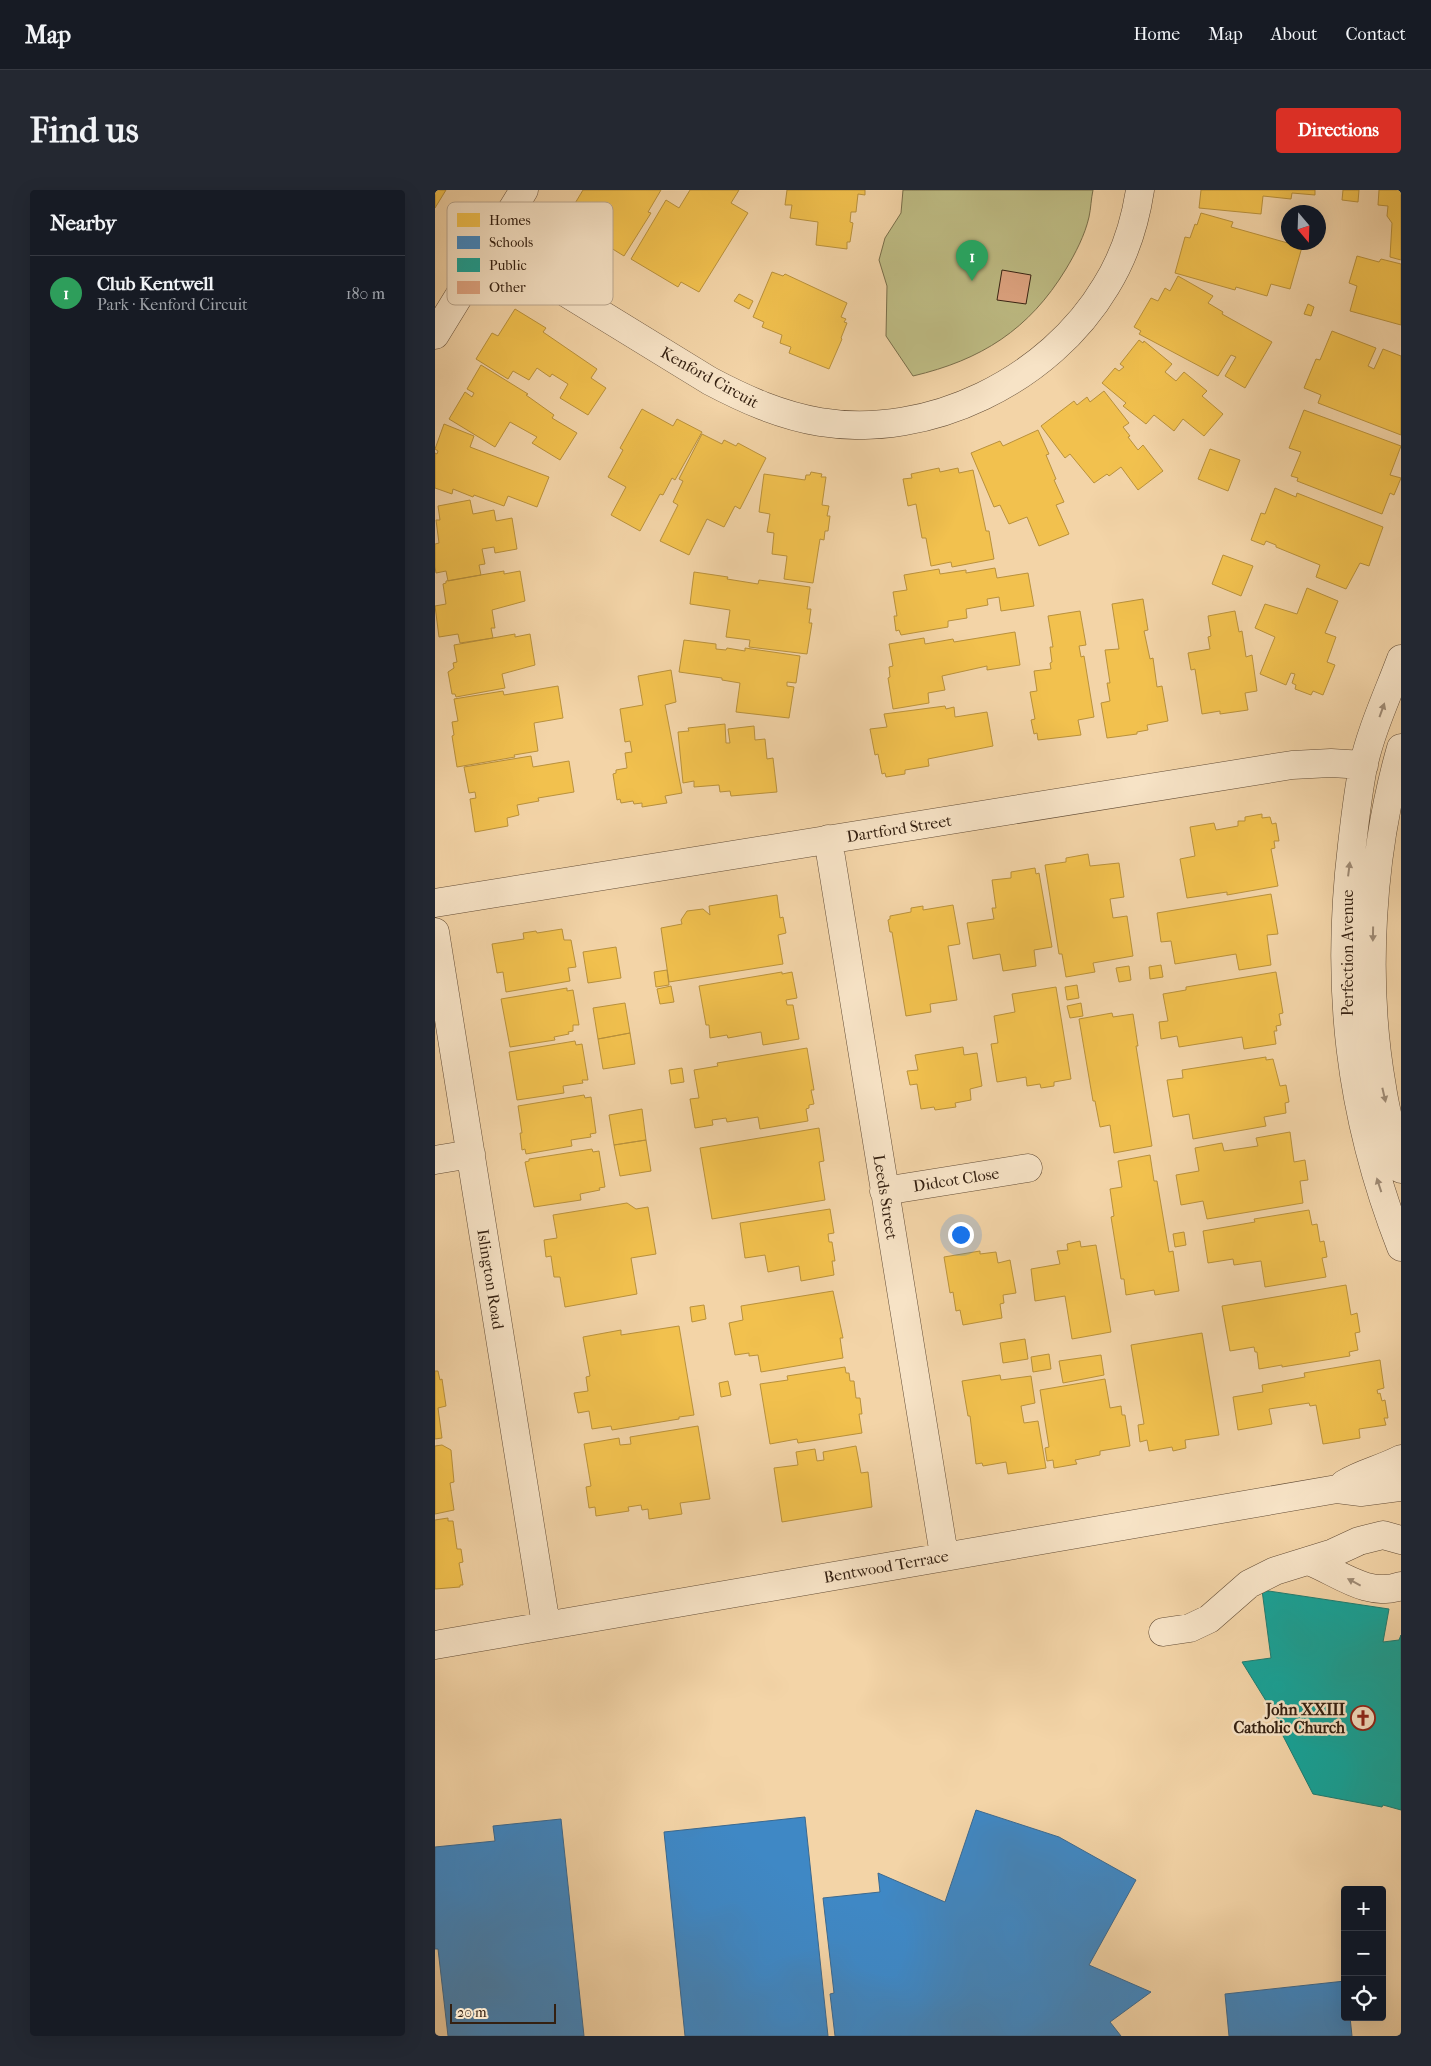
<!DOCTYPE html>
<html lang="en">
<head>
<meta charset="utf-8">
<style>
  :root { --surface:#171b24; --page:#242831; --text:#f1f3f6; --muted:#9ea1a6; --line:#363941; --accent:#d93025 }
  body { margin:0; font-family:"IM FELL French Canon",serif; background:var(--page); color:var(--text) }
  .controls { position:absolute; right:15px; bottom:15px; display:grid; overflow:hidden; border-radius:5px; box-shadow:0 5px 20px #0002 }
  .controls button { width:45px; height:45px; display:grid; place-items:center; padding:0; border:0; border-bottom:1px solid var(--line); background:var(--surface); color:var(--text); font:25px sans-serif }
  .compass { position:absolute; left:846px; top:15px; width:45px; height:45px; border-radius:50%; background:var(--surface); box-shadow:0 5px 20px #0002; rotate:161deg }
  .scale { position:absolute; left:15px; bottom:12px; width:106px; box-sizing:border-box; padding-left:5px; border:2px solid #342011; border-top:0; font-size:14px; line-height:18px; white-space:nowrap; color:#342011; -webkit-text-stroke:4px #f7e3c6; paint-order:stroke }
  .you { position:absolute; left:525px; top:1044px; width:18px; height:18px; margin:-12px; border:4px solid #fff; border-radius:50%; background:#1a73e8; box-shadow:0 0 0 8px #1a73e833 }
  .badge { display:grid; place-items:center; width:32px; height:32px; border-radius:50%; background:var(--accent); color:#fff; font-size:16px; font-weight:700 }
  .pin { position:absolute; translate:-50% -41px; filter:drop-shadow(0 1px 2px #0008) }
  .pin::after { content:''; position:absolute; top:26px; width:18px; height:15px; background:inherit; clip-path:polygon(0 0,100% 0,50% 100%) }
  .list { margin:0; padding:0; list-style:none }
  h2 { display:flex; justify-content:space-between; align-items:center; height:65px; margin:0; padding:0 20px; font-size:21px }
  h2 small { font-size:16px; font-weight:400; color:var(--muted) }
  .list li { display:grid; grid-template-columns:32px 1fr auto; gap:15px; align-items:center; box-sizing:border-box; height:75px; padding:0 20px; border-top:1px solid var(--line) }
  .list b { display:block; font-size:19px; white-space:nowrap }
  .list p { margin:0; font-size:16px; white-space:nowrap; color:var(--muted) }
  .list em { font-size:16px; font-style:normal; color:var(--muted) }
  .icon { flex:none; width:28px; height:28px; fill:none; stroke:currentColor; stroke-width:2; stroke-linecap:round; stroke-linejoin:round }
  .map { position:relative; flex:none; width:966px; height:1846px; overflow:hidden; border-radius:5px }
  header { display:flex; align-items:center; gap:30px; box-sizing:border-box; height:70px; padding:0 25px; background:var(--surface); border-bottom:1px solid var(--line) }
  header strong { font-size:24px }
  nav { display:flex; gap:28px; margin-inline-start:auto; font-size:18px }
  .intro { display:flex; align-items:center; justify-content:space-between; box-sizing:border-box; height:120px; padding:0 30px }
  h1 { margin:0; font-size:35px }
  .button { padding:12px 22px; border-radius:5px; background:var(--accent); color:#fff; font-size:18px; font-weight:700 }
  main { display:flex; gap:30px; padding:0 30px }
  aside { flex:1; background:var(--surface); border-radius:5px; box-shadow:0 5px 20px #0002 }
  .map>svg:first-child { display:block }
  .green { fill:#bebc84; stroke:#796e4a }
  .homes { fill:#f2c14e; stroke:#b9913c }
  .schools { fill:#3f88c5; stroke:#3c698f }
  .public { fill:#17a398; stroke:#207c70 }
  .building { fill:#e0a582; stroke:#342011 }
  .lines { fill:none; stroke-linecap:round; stroke-linejoin:round }
  .minor-casing { stroke:#644d36; stroke-width:29 }
  .minor { stroke:#f7e3c6; stroke-width:28 }
  .oneway { fill:#9f8b75 }
  .labels { text-anchor:middle; stroke-width:5; stroke-linejoin:round; paint-order:stroke }
  .street-label { font-size:16px; fill:#342011; stroke:#f7e3c6 }
  .poi-label { font-size:16px; font-weight:bold; fill:#342011; stroke:#f7e3c6; text-anchor:end }
  .key { fill:#f7e3c6; stroke:#bca890; stroke-width:1 }
  .key-label { font-size:14px; fill:#342011 }
</style>
</head>
<body>
<header>
<strong>Map</strong>
<nav><a>Home</a><a>Map</a><a>About</a><a>Contact</a></nav>
</header>
<div class="intro"><h1>Find us</h1><a class="button">Directions</a></div>
<main>
<aside>
<h2>Nearby<small></small></h2>
<ul class="list">
<li><span class="badge" style="background:#2e9e5b">1</span><div><b>Club Kentwell</b><p>Park · Kenford Circuit</p></div><em>180 m</em></li>
</ul>
</aside>
<div class="map">
<svg width="966" height="1846" viewBox="0 0 966 1846">
  <rect width="100%" height="100%" fill="#f3d4a7"/>
  <filter id="stains"><feTurbulence type="fractalNoise" baseFrequency=".004" numOctaves="4"/><feColorMatrix values="0 0 0 0 .2 0 0 0 0 .09 0 0 0 0 .02 0 0 0 .5 -.17"/></filter>
  <radialGradient id="worn" r=".72"><stop offset=".6" stop-color="#630" stop-opacity="0"/><stop offset="1" stop-color="#630" stop-opacity=".3"/></radialGradient>
  <path class="green" d="M468,0H658C656,9 656,18 654,27C650,45 640,64 631,79C594,140 546,170 478,186L451,146L452,96L444,70L450,48L466,23Z"/>
  <path class="homes" d="M0,0H11L0,18Z
    M148,0H226L213,22L216,23L189,66L163,50L159,57L146,49L150,42L130,30Z
    M255,0H304L296,13L313,23L264,102L246,92L243,97L196,69L231,10L244,18Z
    M352,0H430V5L423,4L421,22H416L415,32L418,33L415,52H412V59L381,55L383,32L355,28L357,15H350Z
    M766,0H880V5L857,3L856,9L828,6L826,24L764,18Z
    M908,0H924L923,12L907,10Z
    M944,0H966V70L955,67L957,33L952,26L953,16L943,15Z
    M766,23L798,32L796,37L867,57L855,99L836,94L832,106L801,97L800,100L740,83L750,47L755,48L760,34L762,35Z
    M922,66L944,72L946,69L966,74V135L915,121L922,96L914,93Z
    M337,82L348,86L350,84L412,113L406,127L411,129L409,132L412,133L406,148L407,149L394,179L354,163L356,157L345,153L347,145L327,137L329,132L318,127Z
    M743,86L778,106L773,113L788,122L787,124L837,152L810,198L790,186L801,167L796,165L783,186L704,144L706,141L699,137L716,108L723,111L730,98L735,101Z
    M304,104L318,111L314,119L299,111Z
    M873,114L879,117L876,126L869,124Z
    M80,119L111,138L108,142L162,179L156,188L171,198L153,225L125,208L133,194L117,184L115,187L102,178L94,190L78,181L73,189L41,169L57,143L63,146Z
    M897,141L941,158L933,176L939,179L948,159L966,166V245L883,213L886,205L869,198L881,169L885,170Z
    M704,150L708,153L709,151L737,174L730,182L741,191L749,182L772,201L767,206L788,224L769,246L748,229L739,241L719,225L711,234L688,216L691,213L667,193L680,178L684,181L689,177L685,174Z
    M46,175L93,204L91,205L119,225L117,228L142,243L125,270L97,253L102,247L75,232L60,257L14,229L30,202L37,207L39,203L32,199Z
    M669,201L694,233L688,237L695,246L693,247L703,260L708,255L728,281L703,300L686,277L674,286L672,284L659,293L635,264L630,268L606,236L639,211L642,215L652,207L655,212Z
    M207,219L238,236L242,229L267,242L240,290L237,288L228,305L225,304L205,341L176,325L191,297L173,287L188,260L185,258Z
    M869,220L966,256L955,285L966,288L959,305L955,303L947,324L862,291L863,288L856,286L866,262L854,258Z
    M9,234L39,246L35,257L114,287L102,317L73,306L69,316L39,305L38,307L18,299L17,304L0,298V263L2,264L3,261L0,259Z
    M603,240L614,264L611,265L621,289L619,290L629,312L621,315L634,344L604,356L592,327L574,334L565,315L559,317L536,263L565,251L568,256Z
    M267,244L287,254L289,250L301,256L303,253L331,268L305,319L300,316L289,337L272,329L254,365L225,351L243,315L238,312L248,291L244,289Z
    M775,259L805,270L793,301L763,289Z
    M504,278L505,282L523,278L524,283L538,280L551,341H554L559,369L517,377L516,372L496,376L491,348H487L481,314L473,316L468,289L477,288L476,284Z
    M376,282L387,284L386,287H391L387,315L394,316L392,326H395L393,341H390L389,350L385,349L378,393L349,389L352,366L337,364L339,343L332,342L335,324L324,322L329,284L370,290L371,285H375Z
    M840,298L861,307L862,303L948,337L934,376L925,373L911,399L881,387L885,375L841,357V355L831,351L829,355L816,350L826,323L830,324Z
    M35,310L38,324L59,320L61,331L77,328L82,359L60,363L59,357L47,359L50,374L44,375L46,385L13,391L11,381L1,383L0,377V354L4,353L1,330H5L3,316Z
    M788,365L818,376L806,406L777,394Z
    M560,378L562,388L593,383L599,416L566,421L564,407L552,409L553,415L531,419L532,428L513,431V437L466,445L464,440L461,441L459,426H462L458,402L472,400L469,385L504,379L505,384L531,380V383Z
    M69,381V384L85,381L90,411L57,420L60,438H56L58,448L25,453L23,444L4,447L0,416L11,414L8,394L11,393V391Z
    M259,382L293,387L292,389L323,394L324,390L375,397L372,419H376L374,433H377L372,464L314,457L315,450L291,447L295,420L255,414Z
    M872,398L903,411L890,443L901,447L892,472L900,475L888,505L878,501L876,505L860,499L861,495L857,493L860,484L856,483L851,495L825,484L840,447L820,438L830,414L862,424Z
    M708,409L713,440L709,441L715,469L718,468L722,497L727,496L733,531L712,535L713,540L702,542V544L672,548L666,513L675,511L672,493H675L670,460L684,459L677,414Z
    M645,421L651,455L644,456L646,467L649,466L659,527L643,530L646,545L603,550L602,543L599,544L596,530L600,529L595,502L602,501L599,481L616,479L615,473L617,472L615,457H618L613,426Z
    M800,421L804,442L807,441L811,467L817,465L822,501L810,503L813,520L785,524V521L767,524L760,479L756,480L753,463L775,459L773,447L776,446L773,426Z
    M580,442L585,475L552,480V476L507,486L510,500L493,503L494,513L458,519L453,488L455,487L454,477L458,476L454,454L489,448L490,454L518,449L519,452Z
    M80,444V447L95,444L100,475L67,484L70,498L21,507L20,504H17L13,482L19,478L18,473L22,472L19,455Z
    M249,450L281,454V459L291,460L292,458L310,461V458L365,466L361,493L352,492V496L359,497L354,528L301,522L305,493L287,490V488L244,482Z
    M236,480L241,512L230,515L247,603L230,606L232,613L207,617V613L199,614L198,611L186,613L185,609L182,610L178,584L181,583V580L192,578L190,563L197,562L195,551L190,552L185,519L208,515L203,486Z
    M123,496L128,528L99,533L103,561L79,565L80,567L22,577L17,546L19,545L17,532L23,531L19,509L68,501L69,505Z
    M510,516L511,519L519,517L520,527L552,522L558,556L493,569L494,576L470,580V584L451,587L450,583L447,584L443,564L440,565L435,539L452,537L449,524Z
    M290,534L291,553H295L293,539L319,536L320,550L330,549L332,569L338,568L342,602L296,606L295,601L285,602L284,595L259,597V591L248,593L243,542L254,541L253,538Z
    M96,566L98,577L134,571L139,602L103,608L104,611L82,615L84,625L72,628L73,636L40,642L35,609L41,608L40,602L34,603L29,577Z
    M827,624V628L835,627L837,634L841,633L844,651H839L840,658L836,659L843,696L792,705V702L752,708L745,669L760,666L755,637L779,633L781,640L803,636V631H810V627Z
    M653,664L655,676L684,673L689,707L675,709L678,728L692,726L698,766L658,773L660,782L631,787L627,764H624L610,675L631,672V668Z
    M600,678L601,684L604,683L617,757L599,760L601,776L568,781L565,764L538,769L532,733L559,729L557,718H561L557,690L576,688V682Z
    M836,704L843,744L832,745L836,775L804,780L801,764L740,774L736,751L726,752L722,723Z
    M342,705L345,728L348,727L351,743L343,745L348,774L234,792L226,738L247,734L246,730L252,721L268,719L275,725L274,716Z
    M518,715L525,754L513,756L522,810L495,814L496,822L471,826L457,742H455L453,730L455,729V726L476,722V718L488,716V720Z
    M127,739L129,750H136L141,777L133,778L135,791L71,802L68,782L62,783L57,754L89,749L88,743L101,741L102,743Z
    M181,757L186,788L153,793L148,762Z
    M726,775L728,787L715,789L714,777Z
    M694,776L696,790L684,792L681,778Z
    M232,780L234,795L221,797L219,782Z
    M347,782V784L357,782L362,808L351,810L352,815H358L364,849L328,855L326,842L293,848L292,845L275,848L274,835H271L264,796Z
    M841,782L848,823L844,824L846,835L841,836L842,841H839L841,854L809,859L807,847L744,857L742,846L726,849L724,832L733,831L728,804L751,800V797Z
    M642,795L644,808L632,810L630,797Z
    M236,796L239,812L225,814L222,799Z
    M621,797L636,889L619,892V896L606,898L605,894L592,896L591,887L562,892L556,854L563,853L559,826L580,822L577,804Z
    M132,798V801L138,800L144,835H138V841L133,842L134,844L119,847L120,850L75,857L66,809Z
    M190,813L195,843L163,849L158,818Z
    M646,813L648,826L635,828L632,816Z
    M677,823L678,827L698,824L703,856H701L717,956L679,963L675,935L665,937L660,911H658L644,829Z
    M195,843L200,874L168,879L163,849Z
    M140,851L141,855L147,854L153,890H147L148,893L128,896L129,903L82,910L74,862Z
    M528,857L529,865L542,863L547,896L535,899L536,910L520,913L521,917L500,920L499,917L486,919L482,894L475,895L472,881L483,880L480,865Z
    M372,858L379,900H376L379,914L374,915V918L371,919L373,931L325,939L323,927L292,932L291,928L277,930L278,935L260,938L255,909L264,908L259,880L283,876L282,873Z
    M831,867V870L838,869L845,896L851,895L854,912L850,913L851,923L829,927L831,936L758,949L754,924L738,927L732,890L748,888L747,880Z
    M247,878L249,892L236,894L234,880Z
    M149,905L150,908L156,907L161,943L155,944L156,947L136,950L137,956L91,964L90,959L87,960L85,943H87L83,916Z
    M207,919L211,950L179,955L174,925Z
    M384,938L389,971L384,972L390,1010L277,1029L265,958Z
    M855,942L859,972L870,970L873,990L865,991L868,1013L772,1029L768,1011L746,1015L741,985L764,981L760,958L787,953L789,961L823,956L821,948Z
    M211,950L216,981L185,986L179,955Z
    M157,959L158,962L164,961L170,997L164,998L165,1000L145,1004L146,1010L99,1017L90,972L94,971V969Z
    M715,965L719,991H722L734,1062L738,1061L744,1101L720,1105L719,1100L691,1105L689,1089H686L676,1027L679,1026L675,999L687,997L683,971Z
    M192,1013L201,1019L213,1017L221,1064L196,1068L202,1104L130,1117L125,1087H119L116,1066L111,1067L109,1050L122,1048L118,1025Z
    M395,1019L399,1043L393,1044L394,1052H397L400,1071H397L399,1085L366,1091L364,1076L333,1082L330,1065L310,1068L305,1033Z
    M874,1020L877,1035L882,1034L885,1052L889,1051L892,1067L887,1068L891,1087L830,1097L826,1071L799,1075L798,1069L773,1073L768,1041L820,1032L819,1029Z
    M749,1042L751,1055L740,1057L738,1044Z
    M645,1051L646,1057L661,1055L676,1142L637,1149L630,1106L600,1111L596,1079L625,1074L622,1061L633,1060L632,1054Z
    M545,1061V1064L561,1062L563,1073L575,1070L581,1103L568,1105L569,1113L565,1114L567,1128L528,1135L525,1120L521,1121L518,1102L515,1103L509,1067Z
    M911,1095L916,1125L922,1123L925,1142L920,1143L923,1160L914,1162L915,1166L847,1177V1175L824,1179L822,1162H820L819,1157L795,1161L787,1116Z
    M398,1101L408,1148H405L408,1168L326,1182L323,1165L314,1166V1163L300,1165L294,1133L308,1130L306,1116Z
    M269,1115L271,1129L257,1132L255,1117Z
    M244,1136L259,1225L244,1227V1229L177,1240L176,1236L157,1239L154,1221L143,1223L139,1203L153,1201L151,1187L155,1186L148,1147L186,1140V1145Z
    M767,1143L784,1245L750,1250L751,1258L738,1261L737,1257L714,1261L712,1250L705,1252L703,1235L709,1234L696,1155Z
    M590,1149L593,1169L568,1173L565,1153Z
    M614,1164L616,1179L598,1182L596,1167Z
    M666,1165L669,1185L628,1193L624,1171Z
    M945,1170L949,1198L942,1200L943,1204L945,1203L947,1211L950,1210L953,1228H949L951,1235L924,1239L925,1248L888,1254L881,1215L875,1216L874,1213L834,1219L837,1234L803,1240L798,1207L828,1202L827,1195L870,1187L869,1183Z
    M410,1177L411,1183H414L415,1191H419L421,1208H425L427,1224H424L427,1243L363,1253L362,1249L335,1254L325,1194L353,1190L352,1186Z
    M0,1181H3L5,1190L7,1189L11,1216L3,1218L7,1248L0,1249Z
    M565,1185L566,1190L596,1186L600,1213L586,1216L589,1233L603,1231L611,1278L573,1284L571,1272L548,1276L547,1273L541,1274L535,1226H533L527,1191Z
    M670,1189L675,1218L686,1216L687,1225H690L695,1256L665,1261V1265L640,1270L642,1274L619,1278L618,1270L612,1271L610,1258L614,1257L605,1200Z
    M293,1191L296,1205L286,1207L284,1193Z
    M263,1236L275,1309L245,1313L247,1324L214,1329L213,1319L207,1320L206,1315L193,1317L194,1321L161,1326L160,1317L154,1318L151,1297L156,1296L149,1254L184,1248L185,1255L196,1254L195,1247Z
    M7,1255L16,1260L19,1292L15,1293L19,1320L0,1324V1256Z
    M421,1256L426,1283L433,1282L437,1317L347,1332L339,1278L363,1275L361,1262L380,1259L382,1271L389,1270L388,1262Z
    M13,1328V1331H18L22,1359H26L28,1372L24,1373L28,1395H25V1397L0,1399V1330Z"/>
  <path class="schools" d="M541,1620L624,1647L701,1690L654,1775L716,1802L675,1832L686,1846H400L395,1804L399,1803L388,1708L445,1702L443,1683L510,1712Z
    M370,1627L393,1846H250L229,1642Z
    M126,1629L149,1846H13L3,1759H0V1657L60,1651L58,1636Z
    M910,1791V1827H915L917,1846H794L790,1804Z"/>
  <path class="public" d="M827,1400L954,1419L948,1452L964,1450L966,1445V1620L948,1615L947,1617L878,1604L846,1542L849,1540L807,1472L836,1468Z"/>
  <path class="building" d="M567,80L596,85L591,114L562,110Z"/>
  <g class="lines">
    <defs>
      <path id="minor" d="M55,56L275,191C311,210 345,225 385,232C494,250 615,190 671,96C689,67 700,33 705,0
        M0,145L89,0
        M966,469C953,504 936,540 928,577C923,602 920,629 917,655C900,797 914,924 966,1057
        M966,558C936,663 928,789 947,897C951,925 959,952 966,979
        M393,649L509,1365
        M0,713L857,575L896,573L929,575
        M0,742L111,1435
        M0,970L36,964
        M449,1001L593,978
        M909,1294C927,1283 947,1279 966,1269
        M874,1371C904,1383 933,1408 966,1396
        M728,1442L755,1438L774,1429L814,1394L840,1381L898,1363L924,1351L948,1345L966,1350
        M0,1455L902,1299L926,1302L966,1297"/>
    </defs>
    <use href="#minor" class="minor-casing"/>
    <use href="#minor" class="minor"/>
  </g>
  <defs><path id="oneway-solid" d="M-6-.8H1V-3.2L6.5 0L1 3.2V.8H-6Z" transform="scale(1.25)"/></defs>
  <g class="oneway">
    <use href="#oneway-solid" transform="translate(947 520) rotate(-70)"/>
    <use href="#oneway-solid" transform="translate(914 679) rotate(-83)"/>
    <use href="#oneway-solid" transform="translate(938 744) rotate(91)"/>
    <use href="#oneway-solid" transform="translate(949 905) rotate(77)"/>
    <use href="#oneway-solid" transform="translate(944 995) rotate(-108)"/>
    <use href="#oneway-solid" transform="translate(919 1392) rotate(-152)"/>
  </g>
  <defs>
    <symbol id="church-ring" viewBox="-11 -11 22 22"><circle r="9.5" fill="#f7e3c6" stroke="#8f2418" stroke-width="1.5"/><path d="M-1.2-6h2.4v3.5h3.3v2.4h-3.3V6h-2.4V-.1h-3.3v-2.4h3.3Z" fill="#8f2418"/></symbol>
  </defs>
  <g fill-rule="evenodd">
    <use href="#church-ring" x="914" y="1514" width="28" height="28"/>
  </g>
  <g class="labels">
    <g class="street-label">
      <text transform="translate(275 187) rotate(29)" y="6">Kenford Circuit</text>
      <text transform="translate(464 638) rotate(-9)" y="6">Dartford Street</text>
      <text transform="translate(912 763) rotate(-90)" y="6">Perfection Avenue</text>
      <text transform="translate(521 989) rotate(-9)" y="6">Didcot Close</text>
      <text transform="translate(451 1007) rotate(81)" y="6">Leeds Street</text>
      <text transform="translate(56 1089) rotate(81)" y="6">Islington Road</text>
      <text transform="translate(451 1376) rotate(-10)" y="6">Bentwood Terrace</text>
    </g>
    <g class="poi-label">
      <text x="910" y="1525">John XXIII<tspan x="910" dy="18">Catholic Church</tspan></text>
    </g>
  </g>
  <rect x="12" y="12" width="166" height="103" rx="8" class="key"/>
  <rect x="22" y="23" width="23" height="14" fill="#f2c14e"/>
  <rect x="22" y="46" width="23" height="13" fill="#3f88c5"/>
  <rect x="22" y="68" width="23" height="14" fill="#17a398"/>
  <rect x="22" y="91" width="23" height="13" fill="#e0a582"/>
  <g class="key-label">
    <text x="54" y="35">Homes</text>
    <text x="54" y="57">Schools</text>
    <text x="54" y="80">Public</text>
    <text x="54" y="102">Other</text>
  </g>
  <rect width="100%" height="100%" filter="url(#stains)"/>
  <rect width="100%" height="100%" fill="url(#worn)"/>
</svg>
<div class="controls">
<button>+</button>
<button>−</button>
<button><svg class="icon" aria-label="locate" viewBox="0 0 24 24"><circle cx="12" cy="12" r="6"/><path d="M12 2v4M12 18v4M2 12h4M18 12h4"/></svg></button>
</div>
<svg class="compass" viewBox="-18 -18 36 36"><path d="M0-13l5 13h-10z" fill="#e53935"/><path d="M0 13l5-13h-10z" fill="#9ea1a6"/></svg>
<div class="scale">20 m</div>
<div class="you"></div>
<div class="pin badge" style="left:537px;top:91px;background:#2e9e5b">1</div>
</div>
</main>
</body>
</html>
